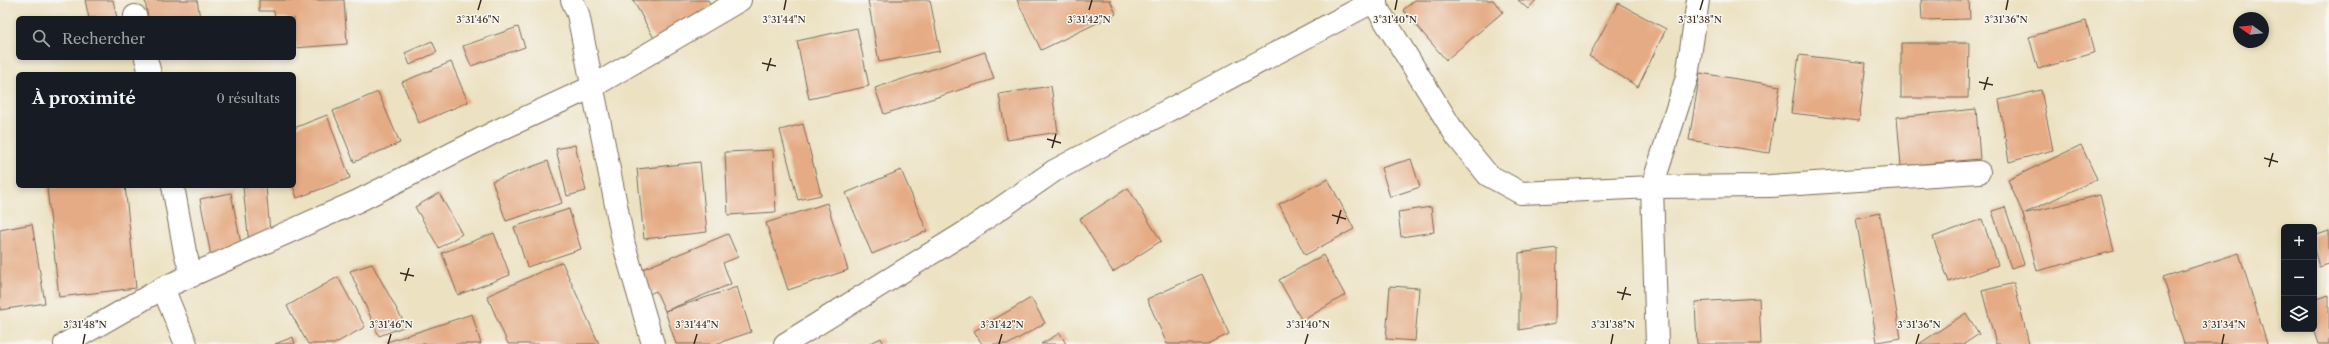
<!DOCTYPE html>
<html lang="fr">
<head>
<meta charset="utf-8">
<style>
  :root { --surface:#171b24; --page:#242831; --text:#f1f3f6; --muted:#9ea1a6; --line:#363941 }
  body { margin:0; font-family:"Libre Caslon Text",serif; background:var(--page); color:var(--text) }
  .controls { position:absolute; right:12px; bottom:12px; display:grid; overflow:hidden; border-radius:6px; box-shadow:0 2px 6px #0003 }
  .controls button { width:36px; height:36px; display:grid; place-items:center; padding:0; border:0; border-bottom:1px solid var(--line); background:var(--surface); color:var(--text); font:20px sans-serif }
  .compass { position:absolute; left:2233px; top:12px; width:36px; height:36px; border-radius:50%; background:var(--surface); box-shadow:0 2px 6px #0003; rotate:285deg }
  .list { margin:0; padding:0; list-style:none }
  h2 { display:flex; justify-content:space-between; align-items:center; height:52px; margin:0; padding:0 16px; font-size:17px }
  h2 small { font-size:13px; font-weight:400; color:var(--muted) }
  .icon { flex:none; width:22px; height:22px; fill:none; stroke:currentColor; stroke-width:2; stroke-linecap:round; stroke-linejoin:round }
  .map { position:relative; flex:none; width:2329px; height:344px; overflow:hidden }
  .search { position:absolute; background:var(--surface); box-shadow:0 2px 6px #0003; left:16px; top:16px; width:280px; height:44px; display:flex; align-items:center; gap:10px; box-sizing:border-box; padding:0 14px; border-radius:6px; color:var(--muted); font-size:15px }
  .panel { position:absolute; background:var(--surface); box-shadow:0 2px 6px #0003; left:16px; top:72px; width:280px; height:116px; border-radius:6px }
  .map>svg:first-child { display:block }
  .building { fill:#e5ab84 }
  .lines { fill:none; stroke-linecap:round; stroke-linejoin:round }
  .minor-casing { stroke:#796a57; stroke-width:24 }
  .minor { stroke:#fff; stroke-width:22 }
  .ticks { fill:none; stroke:#3b2a1e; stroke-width:1.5 }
  .ticks-label { font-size:10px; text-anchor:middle; fill:#3b2a1e; stroke:#f6f6f2; stroke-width:3; stroke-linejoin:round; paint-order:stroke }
</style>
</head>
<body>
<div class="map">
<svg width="2329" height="344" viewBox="0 0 2329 344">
  <rect width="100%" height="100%" fill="#f6f6f2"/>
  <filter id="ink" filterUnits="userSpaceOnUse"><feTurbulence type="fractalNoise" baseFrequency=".025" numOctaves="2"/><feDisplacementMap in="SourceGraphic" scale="8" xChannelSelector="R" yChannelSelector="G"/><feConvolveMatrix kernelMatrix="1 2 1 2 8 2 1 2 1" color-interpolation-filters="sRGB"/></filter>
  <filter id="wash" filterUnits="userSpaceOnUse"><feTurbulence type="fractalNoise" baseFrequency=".012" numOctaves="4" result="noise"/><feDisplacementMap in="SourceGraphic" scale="16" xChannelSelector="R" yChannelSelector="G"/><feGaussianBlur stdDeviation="0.9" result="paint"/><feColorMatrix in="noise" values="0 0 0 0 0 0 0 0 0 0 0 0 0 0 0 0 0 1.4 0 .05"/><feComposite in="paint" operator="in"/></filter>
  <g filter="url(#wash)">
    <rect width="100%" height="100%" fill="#ece1c1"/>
    <g id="blocks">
      <path class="building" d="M85,0H113L117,18H89Z
        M145,0H197L200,18H148Z
        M259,0H344L347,44L294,48V18H275L274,11H259Z
        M633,0H708L712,8L656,42Z
        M868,0H930L940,51L879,62Z
        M1017,0H1110L1116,14L1041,50Z
        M1415,0H1493L1503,12L1446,60L1403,10Z
        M1518,0H1536L1528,9Z
        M1921,0H1969L1970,19L1922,20Z
        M1618,3L1666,29L1638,87L1589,56Z
        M2086,21L2094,53L2038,69L2029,37Z
        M518,27L525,47L471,66L463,46Z
        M857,28L869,86L809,99L797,41Z
        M432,41L437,52L410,65L405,53Z
        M1901,43H1969L1968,98H1901Z
        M985,52L994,79L884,114L875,88Z
        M1799,55L1866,63L1859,121L1791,113Z
        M451,62L468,102L419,123L402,82Z
        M1700,73L1780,86L1769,153L1689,140Z
        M1051,86L1058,132L1007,140L999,94Z
        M2041,90L2053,150L2009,162L1999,100Z
        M378,92L400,143L354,162L333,111Z
        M1976,109L1980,159L1901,166L1897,117Z
        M327,115L350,178L297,198L293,186L294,128Z
        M803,124L821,195L798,200L780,130Z
        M575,145L586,191L567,196L556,149Z
        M2081,145L2097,179L2023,214L2008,180Z
        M773,150L776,212L728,215L725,152Z
        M1411,159L1420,187L1390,197L1381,168Z
        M548,161L562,203L506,221L492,181Z
        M700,162L707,232L644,239L637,169Z
        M901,170L927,231L872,254L846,193Z
        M1328,179L1354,229L1305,255L1279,204Z
        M61,186H125L136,288L59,297L47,188Z
        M248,186H266L270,233L249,244L243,187Z
        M1128,188L1161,241L1113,272L1080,219Z
        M231,193L242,249L211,256L200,199Z
        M439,193L462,234L439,248L415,207Z
        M2100,195L2114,251L2037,271L2023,214Z
        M827,203L848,270L788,290L766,223Z
        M1431,207L1434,232L1401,237L1398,212Z
        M2005,207L2024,264L2011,268L1992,211Z
        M569,209L581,249L527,267L514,227Z
        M1880,213L1901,338L1877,342L1856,218Z
        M1982,219L1998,265L1949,282L1933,237Z
        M32,224L45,303L0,310V230Z
        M2329,231V264L2319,267L2314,249V236Z
        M494,233L510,275L458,295L442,253Z
        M728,234L738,257L723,263L731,284L665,311L656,291L647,295L638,271Z
        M1557,248L1556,323L1519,330V253Z
        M2239,253L2267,344H2184L2163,277Z
        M1323,255L1345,295L1302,321L1279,280Z
        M562,262L599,344H508L487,296Z
        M372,264L406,326L379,336L350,271Z
        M1202,274L1229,334L1208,344H1167L1147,299Z
        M338,277L365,327L334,344H308L287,306Z
        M2014,283L2029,344H1996L1982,291Z
        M1390,286L1419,288L1415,341L1386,339Z
        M737,287L751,332L715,344H676L665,311Z
        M2329,295V344H2318L2313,329L2314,300Z
        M1031,298L1045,323L1009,344H982L974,331Z
        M1759,298L1761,344H1697L1695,302Z
        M1966,313L1979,334L1964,344H1919Z
        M472,314L481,344H388L387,342Z
        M1060,333L1066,344H1041Z
        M293,337L295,344H275Z
        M881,338L884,344H869Z"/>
    </g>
  </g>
  <g filter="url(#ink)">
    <use href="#blocks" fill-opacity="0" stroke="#796a57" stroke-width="1"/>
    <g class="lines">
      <defs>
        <path id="minor" d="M572,0L578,14L624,245L653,344
          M1372,0L1457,137L1488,175L1521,193L1652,187L1770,186L1979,172
          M135,16L136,18
          M146,58L150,74
          M173,186L185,252L192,276
          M163,288L186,344
          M65,344L163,288L358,201L499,130L592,87L740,0
          M785,344L969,230L1054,171L1376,0
          M1657,344L1652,187L1687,77L1698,0"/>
      </defs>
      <use href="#minor" class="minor-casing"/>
      <use href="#minor" class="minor"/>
    </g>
  </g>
  <path class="ticks" d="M478,10L481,0M784,10L786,0M1089,10L1092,0M1395,10L1397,0M1700,10L1703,0M2006,10L2008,0M762,63L776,66M767,71L771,58M1979,82L1993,85M1984,90L1988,77M1047,139L1061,143M1052,148L1056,134M2264,158L2278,162M2269,167L2273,153M1332,215L1346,219M1337,224L1341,210M400,273L414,276M405,281L409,268M1617,292L1631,295M1622,300L1626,287M83,344L85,334M388,344L391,334M694,344L697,334M999,344L1002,334M1305,344L1308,334M1611,344L1613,334M1916,344L1919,334M2222,344L2224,334"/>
  <g class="ticks-label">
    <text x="478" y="23">3°31'46"N</text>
    <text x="784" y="23">3°31'44"N</text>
    <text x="1089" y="23">3°31'42"N</text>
    <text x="1395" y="23">3°31'40"N</text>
    <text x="1700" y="23">3°31'38"N</text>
    <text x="2006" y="23">3°31'36"N</text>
    <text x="85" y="328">3°31'48"N</text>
    <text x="391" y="328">3°31'46"N</text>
    <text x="697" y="328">3°31'44"N</text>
    <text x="1002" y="328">3°31'42"N</text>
    <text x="1308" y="328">3°31'40"N</text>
    <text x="1613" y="328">3°31'38"N</text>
    <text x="1919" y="328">3°31'36"N</text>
    <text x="2224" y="328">3°31'34"N</text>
  </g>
</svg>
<div class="controls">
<button>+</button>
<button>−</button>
<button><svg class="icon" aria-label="layers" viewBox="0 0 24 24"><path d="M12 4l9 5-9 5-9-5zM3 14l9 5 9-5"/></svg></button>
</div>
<svg class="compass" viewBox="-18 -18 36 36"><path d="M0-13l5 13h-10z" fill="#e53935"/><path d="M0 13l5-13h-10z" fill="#9ea1a6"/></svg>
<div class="search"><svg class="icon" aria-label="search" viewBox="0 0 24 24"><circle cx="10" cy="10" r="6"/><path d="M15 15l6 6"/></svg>Rechercher</div>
<section class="panel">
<h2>À proximité<small>0 résultats</small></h2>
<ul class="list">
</ul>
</section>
</div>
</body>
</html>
